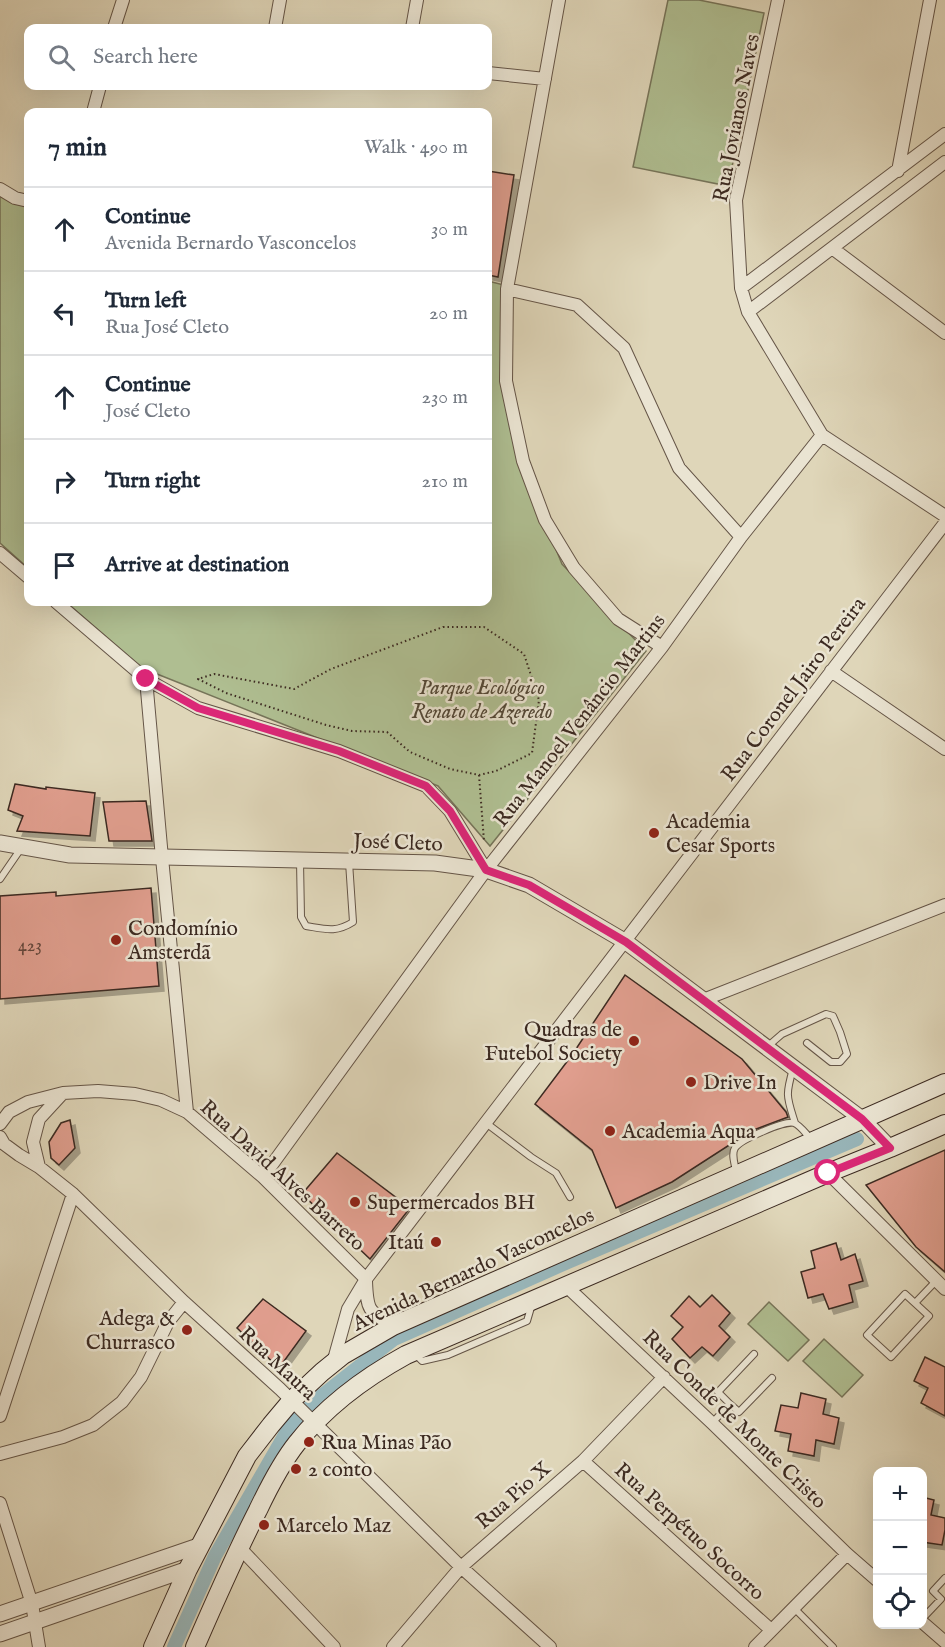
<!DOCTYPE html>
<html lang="en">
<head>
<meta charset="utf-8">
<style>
  :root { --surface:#fff; --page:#f2f2f3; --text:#1f2937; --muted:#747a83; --line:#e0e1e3 }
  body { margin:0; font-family:"IM FELL English",serif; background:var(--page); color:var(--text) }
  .controls { position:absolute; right:18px; bottom:18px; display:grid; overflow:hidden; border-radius:12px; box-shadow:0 6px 24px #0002 }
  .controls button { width:54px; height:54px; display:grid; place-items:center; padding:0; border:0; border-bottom:2px solid var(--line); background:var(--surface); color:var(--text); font:30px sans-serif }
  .stop { position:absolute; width:18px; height:18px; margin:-14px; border:4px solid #db2777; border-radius:50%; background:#fff }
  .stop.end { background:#db2777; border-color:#fff; box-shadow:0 2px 6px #0008 }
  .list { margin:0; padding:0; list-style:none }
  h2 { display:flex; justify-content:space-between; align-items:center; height:78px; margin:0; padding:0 24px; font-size:26px }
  h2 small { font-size:20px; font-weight:400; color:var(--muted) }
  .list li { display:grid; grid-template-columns:39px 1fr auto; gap:18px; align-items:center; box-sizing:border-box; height:84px; padding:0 24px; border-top:2px solid var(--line) }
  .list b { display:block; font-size:22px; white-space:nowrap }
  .list p { margin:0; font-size:20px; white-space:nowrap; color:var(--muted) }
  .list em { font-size:20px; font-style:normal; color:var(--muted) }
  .icon { flex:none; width:33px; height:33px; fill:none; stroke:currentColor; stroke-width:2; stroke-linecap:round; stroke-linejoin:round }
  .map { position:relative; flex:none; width:945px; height:1647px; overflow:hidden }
  .search { position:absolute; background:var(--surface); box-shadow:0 6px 24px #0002; left:24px; top:24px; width:468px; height:66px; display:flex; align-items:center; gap:15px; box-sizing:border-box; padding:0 21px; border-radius:12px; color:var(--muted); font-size:22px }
  .panel { position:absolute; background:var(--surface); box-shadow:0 6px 24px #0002; left:24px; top:108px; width:468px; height:498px; border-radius:12px }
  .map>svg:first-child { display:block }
  .green { fill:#afbe91; stroke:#767459; stroke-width:1.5 }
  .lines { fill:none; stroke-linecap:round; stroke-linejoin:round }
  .canal { stroke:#98b6ba; stroke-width:14 }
  .building { fill:#e09e8e; stroke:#3c2a21; stroke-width:1.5; filter:url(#shadow) }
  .service-casing { stroke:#655547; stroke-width:8 }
  .minor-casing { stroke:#655547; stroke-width:14 }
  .tertiary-casing { stroke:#655547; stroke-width:17 }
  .secondary-casing { stroke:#3c2a21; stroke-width:20 }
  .path { stroke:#3c2a21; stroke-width:2; stroke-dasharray:1.5 3; stroke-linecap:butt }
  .service { stroke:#eae4d2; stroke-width:6 }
  .minor { stroke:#eae4d2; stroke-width:12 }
  .tertiary { stroke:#eae4d2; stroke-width:15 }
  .secondary { stroke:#eae4d2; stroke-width:18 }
  .route { stroke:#db2777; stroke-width:8 }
  .poi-dot { fill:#8f2418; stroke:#eae4d2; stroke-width:2 }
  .labels { text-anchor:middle; stroke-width:5; stroke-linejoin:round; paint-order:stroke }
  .number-label { font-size:18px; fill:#65473c }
  .street-label { font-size:21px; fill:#3c2a21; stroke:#eae4d2 }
  .park-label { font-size:21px; font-style:italic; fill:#534837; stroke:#eae4d2 }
  .poi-label { font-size:21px; fill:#3c2a21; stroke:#eae4d2; text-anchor:start }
</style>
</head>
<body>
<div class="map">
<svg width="945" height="1647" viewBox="0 0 945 1647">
  <defs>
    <filter id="shadow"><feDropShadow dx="5" dy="5" stdDeviation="0" flood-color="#0004"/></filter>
  </defs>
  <rect width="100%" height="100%" fill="#dfd6b9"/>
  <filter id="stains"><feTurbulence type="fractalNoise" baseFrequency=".00333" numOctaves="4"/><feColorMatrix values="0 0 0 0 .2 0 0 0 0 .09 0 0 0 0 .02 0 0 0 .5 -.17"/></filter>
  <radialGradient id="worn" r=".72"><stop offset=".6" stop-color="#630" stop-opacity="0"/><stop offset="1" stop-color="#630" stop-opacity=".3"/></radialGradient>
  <path class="green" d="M668,0H699L764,13L728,186L633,167Z
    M0,195L28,206V568L0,543Z
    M488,281L504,285L502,382L521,464L562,564L646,651L490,846L438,786L142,668L66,602H488Z
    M769,1302L809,1340L788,1361L748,1324Z
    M824,1339L863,1375L842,1397L803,1361Z"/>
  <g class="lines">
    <path class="canal" d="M174,1647L215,1556L290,1426L320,1397L394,1339L570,1261L857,1139"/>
  </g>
  <path class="building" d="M488,171L514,175L498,277L488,275Z
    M15,784L46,789V787L95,793L90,836L17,831L23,816L8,810Z
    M146,801L152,841H109L103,802Z
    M151,888L159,986L0,999V896L56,892V896Z
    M625,975L742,1059L786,1112L788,1117L751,1131L672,1182L616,1208L592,1150L535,1104L572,1055Z
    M70,1120L75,1148L59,1165L51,1158L49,1142L61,1123Z
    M945,1150V1272L916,1247L866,1185Z
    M337,1153L410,1208L370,1259L302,1194Z
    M836,1243L841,1260L855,1254L863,1281L849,1285L853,1302L829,1309L823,1294L808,1298L801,1272L815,1268L811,1251Z
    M712,1295L730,1313L719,1326L730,1337L713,1356L702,1347L690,1358L672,1339L683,1327L671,1316L689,1296L700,1307Z
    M263,1299L306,1331L279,1368L237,1328Z
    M925,1357L945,1367V1416L921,1403L928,1388L914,1381Z
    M801,1393L826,1399L823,1414L839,1418L834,1444L816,1440L814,1456L788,1451L791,1434L775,1431L781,1405L798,1408Z
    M922,1497L934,1500L931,1515L945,1518V1530L942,1545L922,1542Z"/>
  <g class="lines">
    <defs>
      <path id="service" d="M300,861L301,917L306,926C325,929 336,933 353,922L349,862
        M0,879L22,847
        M767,1047L782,1034L826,1014L833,1016L840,1032L847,1054L840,1062H831L807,1043
        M793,1069C785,1096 787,1097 795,1123
        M486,1123L531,1157L556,1173L570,1197
        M736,1171C735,1165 731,1154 735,1148C740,1140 785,1120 794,1123C800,1125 806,1134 811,1139
        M905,1294L929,1316L891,1357L867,1335Z
        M915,1303L936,1281
        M415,1354L422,1361L448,1355L527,1321L532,1304
        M730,1404L739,1412L772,1378
        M712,1423L730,1404L718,1392L754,1354
        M794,1608L833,1647
        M922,1619L941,1599L933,1591L945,1578"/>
      <path id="minor" d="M559,0L507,289L506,381L523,461L545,520L574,568L618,619L662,647
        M778,0L736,200L741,288L748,312L822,435L945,516
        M114,28L123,0
        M275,28L280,0
        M412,28L417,0
        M488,73L545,79
        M93,112L100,86
        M898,171L930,0
        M0,189L15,198L28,201
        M832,248L945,333
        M741,288L945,134
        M507,289L577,305L624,348L679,468L741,537
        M748,312L945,162
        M0,553L28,577
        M56,602L146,679L198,708L339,751L426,786L450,811L486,870
        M831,671L945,749
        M146,679L162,858L187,1112
        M703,1000L945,905
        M0,1124L9,1112L28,1102L63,1093L98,1091L135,1094L161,1100L187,1112L263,1177L366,1279
        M0,1137L4,1144L19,1155L39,1167L73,1194L184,1302L280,1389L461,1567L550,1647
        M39,1167L33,1142L39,1119L62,1094
        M828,1173L945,1289
        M263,1177L486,870L662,647L741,537L822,435
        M366,1281C367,1310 368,1311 393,1326
        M565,1285L712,1423L847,1554L878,1581
        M333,1363L348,1309L366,1279L945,523
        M0,1416L73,1194
        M0,1454L63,1437L93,1425L122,1402L141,1377L168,1322L184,1302
        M583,1461L771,1630
        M0,1503L32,1604L39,1647
        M239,1547L334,1647
        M922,1622L945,1642
        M393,1647L461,1567L583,1461L664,1377
        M755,1647L847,1554"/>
      <path id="tertiary" d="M0,843L70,855L435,863L486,870L529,885L626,942L862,1119L890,1148
        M0,1614L201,1545
        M0,1634L188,1569"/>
      <path id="secondary" d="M153,1647L188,1569L247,1456L271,1425L292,1400L322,1372L343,1355L393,1326L945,1083
        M195,1647C215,1601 235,1555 258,1510C269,1487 281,1463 297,1443C327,1405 364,1378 406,1355L828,1173L890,1148L945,1124"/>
    </defs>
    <use href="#service" class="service-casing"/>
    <use href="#minor" class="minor-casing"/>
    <use href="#tertiary" class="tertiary-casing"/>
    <use href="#secondary" class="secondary-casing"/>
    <path class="path" d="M443,627H484L524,654L539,700L532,753L496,771L479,775L450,769L410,752L387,732L352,731L326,725L226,693L198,679L214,674L294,689L331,669Z
      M479,775L484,841"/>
    <use href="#service" class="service"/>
    <use href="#minor" class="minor"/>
    <use href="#tertiary" class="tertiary"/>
    <use href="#secondary" class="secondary"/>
  </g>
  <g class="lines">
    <path class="route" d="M146,679L198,708L339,751L426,786L450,811L486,870L529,885L626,942L862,1119L890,1148L828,1173"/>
  </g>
  <g class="poi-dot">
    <circle cx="654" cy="833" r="6"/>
    <circle cx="116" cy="940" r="6"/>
    <circle cx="634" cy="1041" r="6"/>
    <circle cx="691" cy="1082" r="6"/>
    <circle cx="610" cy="1131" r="6"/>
    <circle cx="355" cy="1202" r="6"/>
    <circle cx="436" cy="1242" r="6"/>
    <circle cx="187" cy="1330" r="6"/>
    <circle cx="309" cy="1442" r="6"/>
    <circle cx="296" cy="1469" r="6"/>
    <circle cx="264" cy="1525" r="6"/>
  </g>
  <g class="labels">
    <g class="number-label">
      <text x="30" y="951">423</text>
    </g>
    <g class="street-label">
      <text transform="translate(736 118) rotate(-79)" y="7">Rua Jovianos Naves</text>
      <text transform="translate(793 689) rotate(-53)" y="7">Rua Coronel Jairo Pereira</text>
      <text transform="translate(579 720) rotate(-52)" y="7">Rua Manoel Venâncio Martins</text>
      <text transform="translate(398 842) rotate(2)" y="7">José Cleto</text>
      <text transform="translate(283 1175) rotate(42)" y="7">Rua David Alves Barreto</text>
      <text transform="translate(473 1269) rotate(-25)" y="7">Avenida Bernardo Vasconcelos</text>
      <text transform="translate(278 1363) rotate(43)" y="7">Rua Maura</text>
      <text transform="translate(735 1419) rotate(44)" y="7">Rua Conde de Monte Cristo</text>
      <text transform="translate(513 1495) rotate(-41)" y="7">Rua Pio X</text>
      <text transform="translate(690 1531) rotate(42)" y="7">Rua Perpétuo Socorro</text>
    </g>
    <g class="park-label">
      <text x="482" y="694">Parque Ecológico<tspan x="482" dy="24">Renato de Azeredo</tspan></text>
    </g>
    <g class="poi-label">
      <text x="666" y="828">Academia<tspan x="666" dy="24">Cesar Sports</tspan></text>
      <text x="128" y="935">Condomínio<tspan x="128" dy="24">Amsterdã</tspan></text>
      <text x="622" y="1036" text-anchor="end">Quadras de<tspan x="622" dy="24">Futebol Society</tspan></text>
      <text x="703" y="1089">Drive In</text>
      <text x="622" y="1138">Academia Aqua</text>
      <text x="367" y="1209">Supermercados BH</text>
      <text x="424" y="1249" text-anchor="end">Itaú</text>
      <text x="175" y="1325" text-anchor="end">Adega &amp;<tspan x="175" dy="24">Churrasco</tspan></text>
      <text x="321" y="1449">Rua Minas Pão</text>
      <text x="308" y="1476">2 conto</text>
      <text x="276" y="1532">Marcelo Maz</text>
    </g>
  </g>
  <rect width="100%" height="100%" filter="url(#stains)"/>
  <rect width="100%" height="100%" fill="url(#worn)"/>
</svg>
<div class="controls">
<button>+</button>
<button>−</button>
<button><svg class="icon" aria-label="locate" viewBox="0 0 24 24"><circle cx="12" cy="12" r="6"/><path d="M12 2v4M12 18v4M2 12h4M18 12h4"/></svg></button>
</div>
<div class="stop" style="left:828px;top:1173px"></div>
<div class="stop end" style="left:146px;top:679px"></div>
<div class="search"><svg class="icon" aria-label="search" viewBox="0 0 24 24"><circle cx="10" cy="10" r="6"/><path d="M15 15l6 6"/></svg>Search here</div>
<section class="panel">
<h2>7 min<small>Walk · 490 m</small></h2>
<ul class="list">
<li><svg class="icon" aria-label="ahead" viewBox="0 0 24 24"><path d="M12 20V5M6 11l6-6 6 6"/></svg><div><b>Continue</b><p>Avenida Bernardo Vasconcelos</p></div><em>30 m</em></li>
<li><svg class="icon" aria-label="left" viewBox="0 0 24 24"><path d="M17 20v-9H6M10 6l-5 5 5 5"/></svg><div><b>Turn left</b><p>Rua José Cleto</p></div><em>20 m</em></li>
<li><svg class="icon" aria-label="ahead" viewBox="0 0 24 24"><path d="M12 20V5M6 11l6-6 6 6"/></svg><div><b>Continue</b><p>José Cleto</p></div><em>230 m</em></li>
<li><svg class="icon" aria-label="right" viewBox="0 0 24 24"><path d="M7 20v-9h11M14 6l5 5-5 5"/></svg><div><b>Turn right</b></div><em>210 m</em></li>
<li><svg class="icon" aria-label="arrive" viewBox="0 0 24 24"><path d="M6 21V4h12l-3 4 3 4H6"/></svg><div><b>Arrive at destination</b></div></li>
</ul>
</section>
</div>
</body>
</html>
